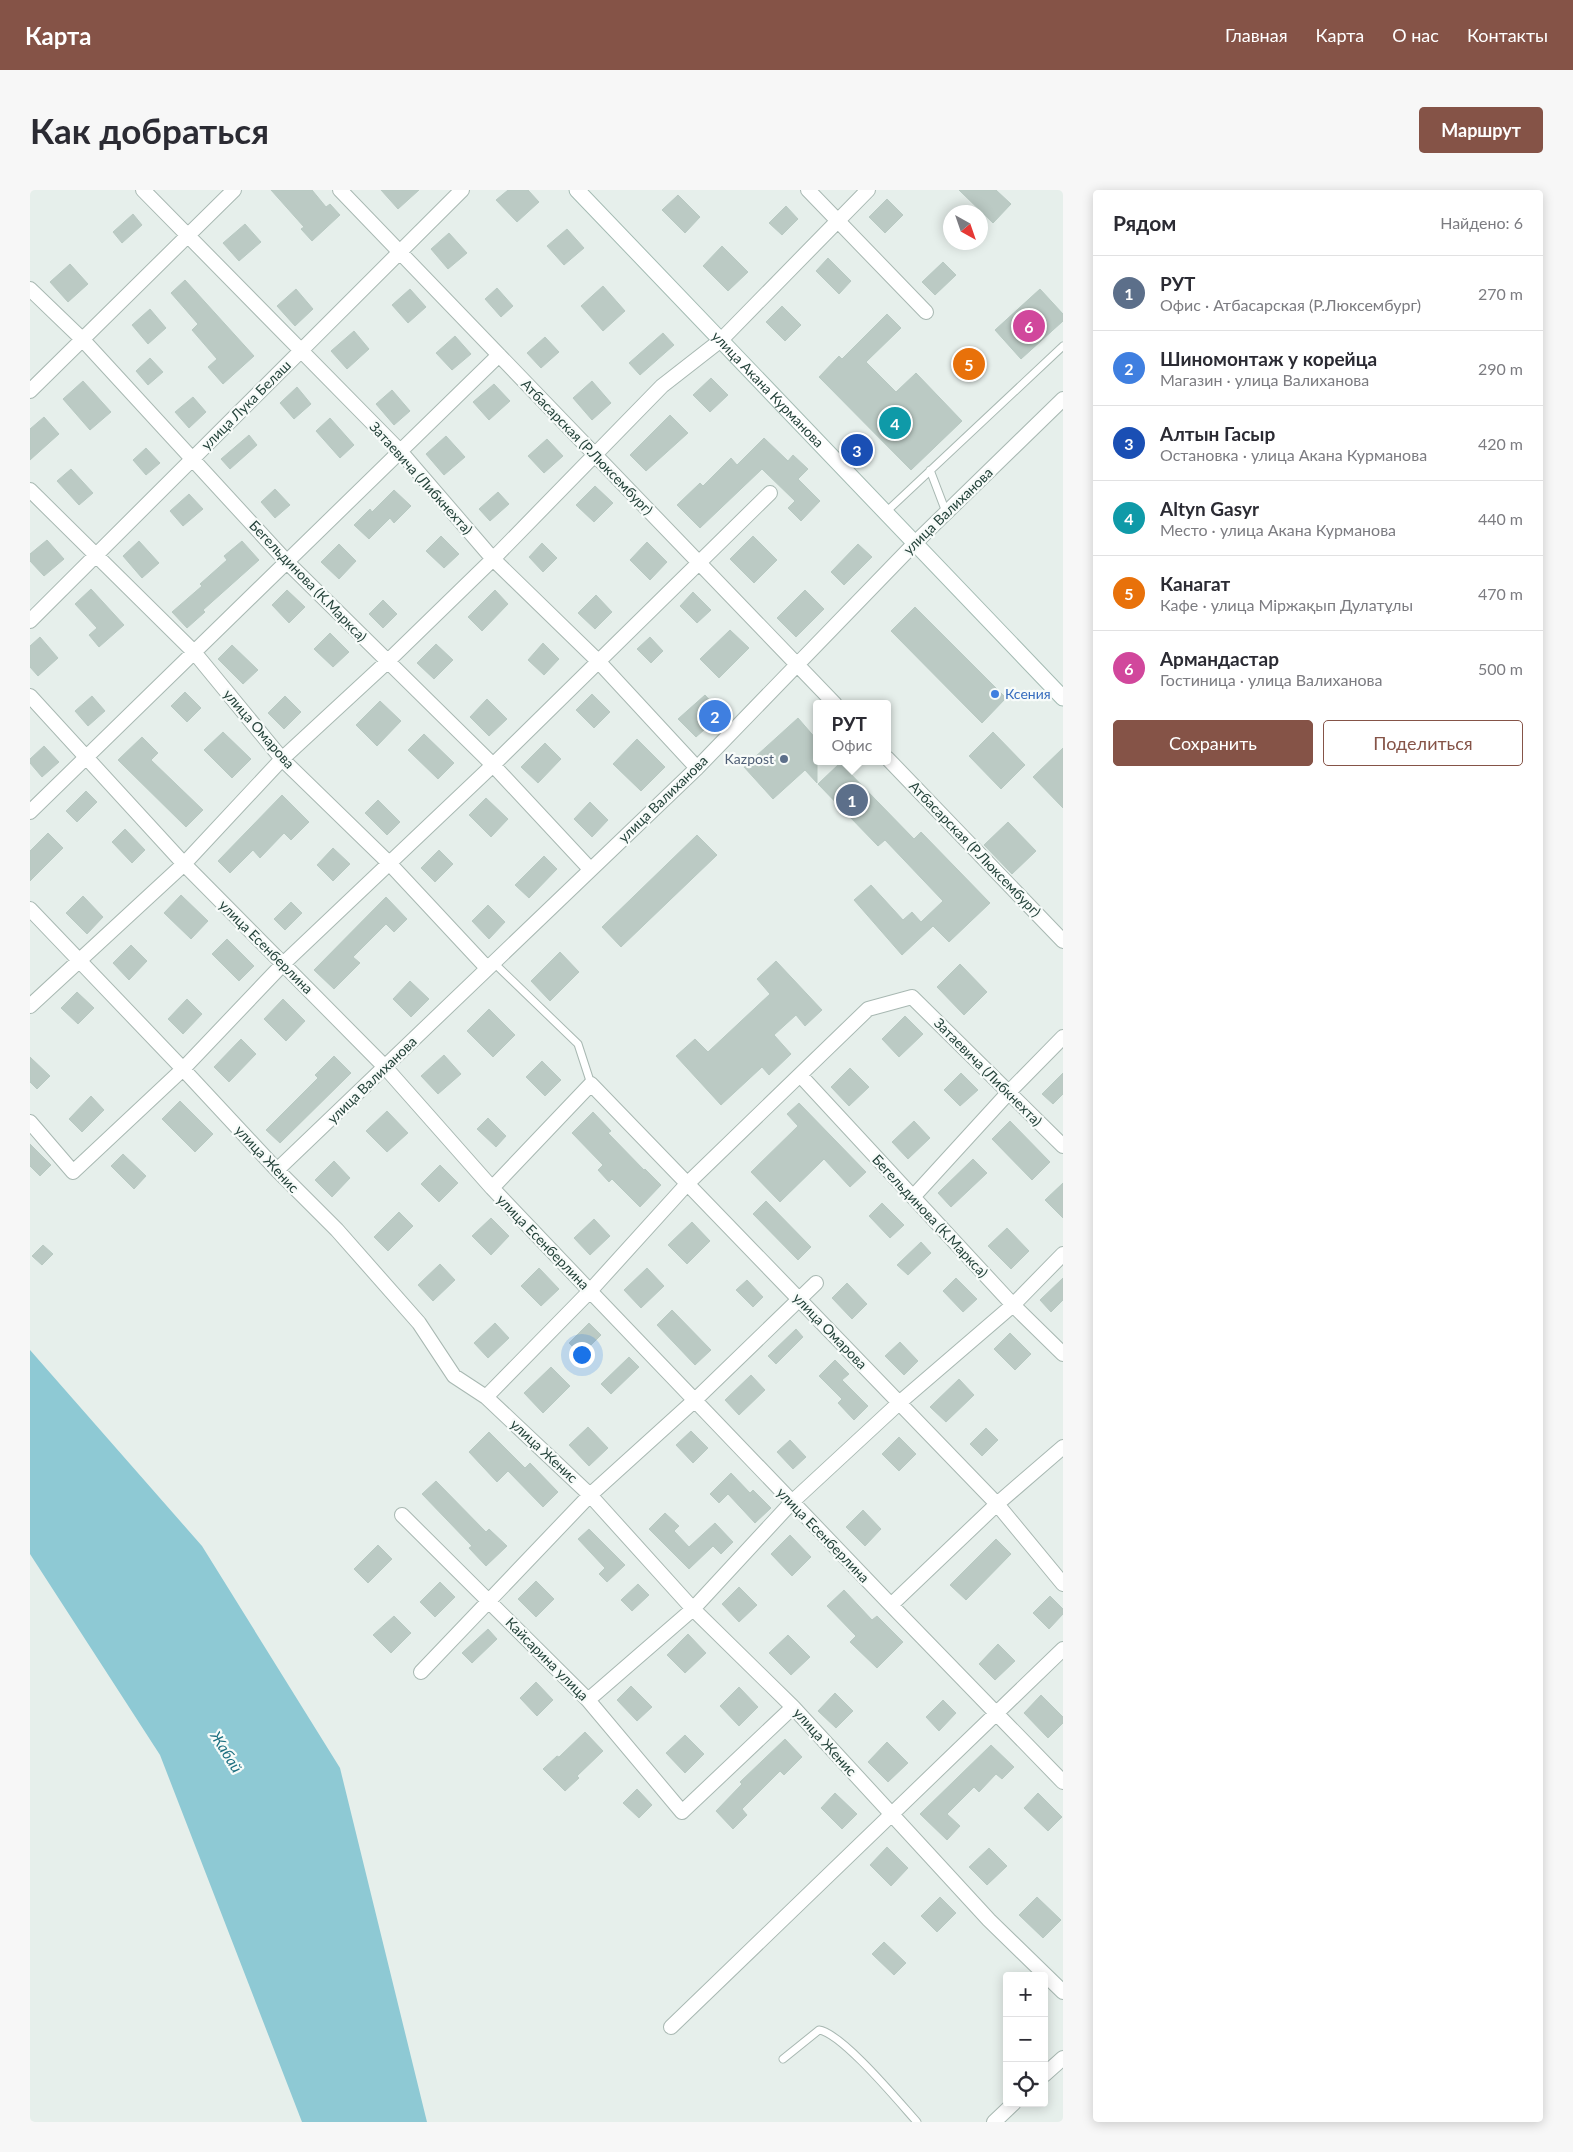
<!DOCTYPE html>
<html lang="ru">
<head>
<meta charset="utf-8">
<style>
  :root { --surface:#fff; --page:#f7f7f7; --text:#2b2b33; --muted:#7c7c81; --line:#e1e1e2; --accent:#855347 }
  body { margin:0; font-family:Lato,sans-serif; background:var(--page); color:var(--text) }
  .controls { position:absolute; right:15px; bottom:15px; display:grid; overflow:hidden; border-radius:5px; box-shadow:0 2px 12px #0003 }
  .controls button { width:45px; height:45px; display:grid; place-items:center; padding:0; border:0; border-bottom:1px solid var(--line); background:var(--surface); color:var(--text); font:25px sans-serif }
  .compass { position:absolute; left:913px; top:15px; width:45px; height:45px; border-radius:50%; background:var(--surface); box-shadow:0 2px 12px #0003; rotate:140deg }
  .you { position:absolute; left:551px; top:1164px; width:18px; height:18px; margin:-12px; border:4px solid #fff; border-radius:50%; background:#1a73e8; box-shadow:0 0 0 8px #1a73e833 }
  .badge { display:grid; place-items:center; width:32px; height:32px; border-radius:50%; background:var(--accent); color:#fff; font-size:16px; font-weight:700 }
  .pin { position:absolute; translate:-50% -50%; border:2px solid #fff; box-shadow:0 1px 5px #0006 }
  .popup { position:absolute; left:783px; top:510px; width:78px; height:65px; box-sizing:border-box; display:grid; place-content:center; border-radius:5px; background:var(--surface); filter:drop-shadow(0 1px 4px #0005); font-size:16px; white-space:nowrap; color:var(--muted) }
  .popup b { font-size:19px; color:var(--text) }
  .popup::after { content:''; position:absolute; left:50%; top:100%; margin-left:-10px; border:10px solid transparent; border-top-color:var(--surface) }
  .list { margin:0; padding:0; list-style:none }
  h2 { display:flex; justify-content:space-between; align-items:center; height:65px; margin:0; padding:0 20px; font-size:21px }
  h2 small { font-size:16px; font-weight:400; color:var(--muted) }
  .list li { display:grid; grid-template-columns:32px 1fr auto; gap:15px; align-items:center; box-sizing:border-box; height:75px; padding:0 20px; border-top:1px solid var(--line) }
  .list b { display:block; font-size:19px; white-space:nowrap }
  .list p { margin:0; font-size:16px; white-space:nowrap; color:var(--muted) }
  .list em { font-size:16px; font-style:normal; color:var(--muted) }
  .actions { display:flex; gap:10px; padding:15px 20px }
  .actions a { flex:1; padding:11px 0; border:1px solid var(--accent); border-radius:5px; text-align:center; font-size:18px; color:var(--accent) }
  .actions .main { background:var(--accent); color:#fff }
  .icon { flex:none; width:28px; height:28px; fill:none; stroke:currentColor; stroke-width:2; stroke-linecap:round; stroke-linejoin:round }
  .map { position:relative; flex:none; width:1033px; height:1932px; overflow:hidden; border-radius:5px }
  header { display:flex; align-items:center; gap:30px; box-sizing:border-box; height:70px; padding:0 25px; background:var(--accent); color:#fff }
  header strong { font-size:24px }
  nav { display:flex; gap:28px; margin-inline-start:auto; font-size:18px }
  .intro { display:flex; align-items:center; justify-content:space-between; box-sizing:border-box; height:120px; padding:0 30px }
  h1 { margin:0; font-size:35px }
  .button { padding:12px 22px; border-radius:5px; background:var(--accent); color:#fff; font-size:18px; font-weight:700 }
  main { display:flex; gap:30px; padding:0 30px }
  aside { flex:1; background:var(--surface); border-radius:5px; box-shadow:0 2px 12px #0003 }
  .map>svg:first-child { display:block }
  .water { fill:#8ec9d4 }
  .building { fill:#bbcac4; stroke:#b8c9c2 }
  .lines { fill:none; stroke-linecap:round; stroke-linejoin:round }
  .service-casing { stroke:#a8b8b2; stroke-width:9 }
  .minor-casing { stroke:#a8b8b2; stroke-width:16 }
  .secondary-casing { stroke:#a4bbb3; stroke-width:17 }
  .service { stroke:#fff; stroke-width:7 }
  .minor { stroke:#fff; stroke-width:14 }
  .secondary { stroke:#fff; stroke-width:15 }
  .shop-dot { fill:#3f7fe0; stroke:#f7fbf9; stroke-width:2 }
  .service-dot { fill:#5c6f8a; stroke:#f7fbf9; stroke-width:2 }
  .labels { text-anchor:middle; stroke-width:4.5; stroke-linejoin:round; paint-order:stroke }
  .street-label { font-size:14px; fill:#24423a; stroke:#f7fbf9 }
  .shop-label { font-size:14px; fill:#366cbe; stroke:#f7fbf9; text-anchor:start }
  .service-label { font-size:14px; fill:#4e5e75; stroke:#f7fbf9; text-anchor:end }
  .water-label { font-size:15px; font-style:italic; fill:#1c6f80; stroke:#f7fbf9 }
</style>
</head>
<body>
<header>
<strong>Карта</strong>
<nav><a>Главная</a><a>Карта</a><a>О нас</a><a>Контакты</a></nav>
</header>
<div class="intro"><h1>Как добраться</h1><a class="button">Маршрут</a></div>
<main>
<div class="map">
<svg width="1033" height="1932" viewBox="0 0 1033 1932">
  <rect width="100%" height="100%" fill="#e6efeb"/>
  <path class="water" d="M0,1160L172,1356L310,1578L397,1932H272L130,1565L0,1364Z"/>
  <path class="building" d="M241,0H282L296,17L300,14L310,25L282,51L271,39L274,37Z
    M351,0H389L368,19Z
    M478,0H498L509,12L487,32L466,10Z
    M929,0H966L981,14L963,33Z
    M648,5L670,27L655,43L632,20Z
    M857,9L873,25L855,43L839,27Z
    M756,16L768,29L752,45L739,33Z
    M103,24L112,35L92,53L83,42Z
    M215,34L231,52L209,71L193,53Z
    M537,39L554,58L534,75L517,56Z
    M419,43L437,63L418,79L401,59Z
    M692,56L718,82L698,101L673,76Z
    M798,68L821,91L809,104L786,81Z
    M913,72L926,85L905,105L892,92Z
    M40,74L58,94L38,112L20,92Z
    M155,90L224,166L193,194L178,177L187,169L162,140L168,134L141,103Z
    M573,96L595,121L573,141L551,116Z
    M467,98L483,116L471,127L455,109Z
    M266,99L283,119L265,136L247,116Z
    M380,99L396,117L378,133L362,115Z
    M1010,99L1033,124V131L991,169L965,140Z
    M752,116L771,135L755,151L736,132Z
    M120,119L136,138L118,154L102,135Z
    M857,124L871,138L836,172L866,202L886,183L932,231L881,280L789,187L809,166L812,169Z
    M324,141L339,159L317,179L301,161Z
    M633,143L644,155L610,185L599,173Z
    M425,146L441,164L422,180L406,163Z
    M515,147L529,162L511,178L497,163Z
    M120,168L133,182L118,195L106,181Z
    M681,188L698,205L680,222L663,205Z
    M53,191L81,222L60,240L33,209Z
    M562,191L581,213L562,230L543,208Z
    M464,194L480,211L459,230L443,212Z
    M267,197L281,214L264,229L250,213Z
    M362,200L380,221L364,235L346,214Z
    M163,207L176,222L159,238L145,222Z
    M640,225L658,243L616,281L600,265Z
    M14,227L29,244L0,270V239Z
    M300,228L324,255L310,268L286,241Z
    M219,245L227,255L200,279L191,269Z
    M416,246L435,267L414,285L396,264Z
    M734,248L758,271L763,265L778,279L768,289L790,311L771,331L758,318L765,311L732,279L670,338L647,315L670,293L673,296L701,268L707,275Z
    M517,249L533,266L514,283L498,266Z
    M116,258L130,273L116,285L103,270Z
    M41,279L63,303L49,315L27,291Z
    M565,296L583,313L564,332L546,315Z
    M245,299L260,315L245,328L231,312Z
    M364,300L381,316L364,333L360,328L339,349L324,335L340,319L342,322Z
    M468,302L479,314L460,331L449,319Z
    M159,304L173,319L153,336L140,321Z
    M411,346L429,364L414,378L396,361Z
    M723,346L747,370L724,393L700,369Z
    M17,350L34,369L14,386L0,371V364Z
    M109,351L129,373L112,388L93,366Z
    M212,351L229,370L173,420L175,422L157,438L142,422L172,396L170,394L197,370L194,366Z
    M617,352L637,372L620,390L600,370Z
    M512,353L527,368L513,382L499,367Z
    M309,354L326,371L309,389L291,372Z
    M828,354L842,367L814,395L801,382Z
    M61,399L94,435L69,457L59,445L67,438L45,414Z
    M257,400L275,417L259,433L242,415Z
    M465,400L478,414L452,441L438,427Z
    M775,400L794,419L766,447L747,428Z
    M663,402L681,420L667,433L650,416Z
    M566,405L582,422L565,439L548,423Z
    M353,410L367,424L353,438L339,424Z
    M885,417L976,508L952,533L861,441Z
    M700,440L719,458L689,488L670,469Z
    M300,443L319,462L303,477L284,459Z
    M10,447L28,468L8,486L0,477V456Z
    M620,447L633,461L621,473L607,459Z
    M513,453L529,469L514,485L498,470Z
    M406,454L423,470L404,489L387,473Z
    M202,455L228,480L213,494L188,469Z
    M155,502L171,518L157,532L141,516Z
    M562,504L580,522L564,538L546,520Z
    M675,505L692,524L666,547L648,529Z
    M62,506L75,521L58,536L45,521Z
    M255,506L271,522L254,539L238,523Z
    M457,509L477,529L459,546L440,527Z
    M350,511L371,531L347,556L326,535Z
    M768,528L787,550V593L775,580L743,609L714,577Z
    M193,542L221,569L202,588L174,560Z
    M963,542L995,575L971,599L939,566Z
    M394,544L424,573L408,589L378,560Z
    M112,547L128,563L121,570L173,620L156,637L88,570Z
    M607,549L635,577L611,601L583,574Z
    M515,553L531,569L508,593L491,577Z
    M14,556L29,572L12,587L0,573V569Z
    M1033,558V618L1003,587Z
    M810,573L884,649L891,642L960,713L919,752L903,736L872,765L824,710L841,695L873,730L882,722L891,732L913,711L855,650L848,656L788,594Z
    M56,601L67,612L47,632L36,621Z
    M252,605L279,632L261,650L254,643L230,668L223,660L200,683L188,671Z
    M456,608L478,629L461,647L439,625Z
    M348,610L370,632L357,645L335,623Z
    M560,612L578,630L562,647L544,629Z
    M978,632L1006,661L982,684L954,655Z
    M95,639L115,660L102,673L82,652Z
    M18,643L33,658L0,691V661Z
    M667,645L687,665L591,757L572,737Z
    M303,658L320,674L303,691L287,675Z
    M409,660L423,674L405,692L391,678Z
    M514,666L527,679L499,708L485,695Z
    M151,705L178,731L161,749L134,723Z
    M53,706L73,727L57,744L36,723Z
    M356,707L377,729L364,742L356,734L323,767L330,773L304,799L284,780Z
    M261,712L272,723L255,740L244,729Z
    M458,715L475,732L459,749L442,731Z
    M197,749L224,776L209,791L182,764Z
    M101,755L117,771L99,790L83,773Z
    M530,762L549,782L520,811L501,791Z
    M746,771L792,820L775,836L766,825L744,845L761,864L739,885L732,877L691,915L646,866L665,849L678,862L740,804L727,789Z
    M930,774L957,802L934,825L907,797Z
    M380,791L399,809L381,827L363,809Z
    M47,802L64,818L48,834L31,818Z
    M157,809L172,824L153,844L138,829Z
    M253,809L275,831L256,851L234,829Z
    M459,819L485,845L463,867L437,841Z
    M875,826L893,844L869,867L852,849Z
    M211,849L226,864L199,892L184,877Z
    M414,865L431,884L408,904L391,886Z
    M304,866L321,883L250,953L236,940L288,888L285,885Z
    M0,867L20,886L7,899L0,892Z
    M512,871L531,890L515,906L496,887Z
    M820,878L839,897L819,916L801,897Z
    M931,883L948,900L930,916L914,900Z
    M1033,883V904L1023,914L1012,904Z
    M61,906L74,920L52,942L39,929Z
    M150,911L183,944L165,962L132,929Z
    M769,913L836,982L820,997L794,969L750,1012L721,982L768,936L757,924Z
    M357,921L378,943L357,962L336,941Z
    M563,922L581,941L578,943L614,980L615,979L631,995L610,1017L582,989L579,992L568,980L573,975L542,943Z
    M458,928L476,946L466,957L447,939Z
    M884,931L900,948L878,969L862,952Z
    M980,931L1020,972L1002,990L962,949Z
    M0,954L21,975L10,986L0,976Z
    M93,964L116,986L104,999L81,976Z
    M943,969L957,983L921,1017L908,1003Z
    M304,971L320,988L302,1007L285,990Z
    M410,975L428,993L409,1012L391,994Z
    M1033,993V1028L1015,1010Z
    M736,1011L781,1057L768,1070L723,1024Z
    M852,1013L874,1035L860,1048L839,1026Z
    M369,1022L383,1036L358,1061L344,1047Z
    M461,1028L479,1046L461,1065L442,1046Z
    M564,1029L580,1046L560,1065L544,1048Z
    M662,1032L680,1051L657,1074L638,1055Z
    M977,1038L999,1061L981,1079L958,1056Z
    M891,1052L901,1063L878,1085L867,1075Z
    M13,1055L23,1064L12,1075L2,1066Z
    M410,1074L425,1090L403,1111L388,1095Z
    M509,1078L529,1099L511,1116L491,1096Z
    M617,1078L634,1096L611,1118L594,1100Z
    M926,1088L947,1109L933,1122L913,1101Z
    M1033,1088V1110L1021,1122L1010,1110Z
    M717,1090L733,1107L723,1117L706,1100Z
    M817,1093L837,1114L822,1129L802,1108Z
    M642,1120L681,1160L665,1175L627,1135Z
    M465,1133L479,1148L458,1168L444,1153Z
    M559,1133L571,1145L551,1165L539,1153Z
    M766,1139L773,1147L746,1174L738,1166Z
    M980,1143L1001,1164L985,1180L964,1159Z
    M870,1152L888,1171L874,1185L855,1166Z
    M599,1167L609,1177L581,1204L571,1194Z
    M805,1170L819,1184L812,1190L838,1216L824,1230L808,1213L812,1209L789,1186Z
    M521,1177L540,1196L513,1223L494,1203Z
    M721,1185L735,1200L709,1225L695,1210Z
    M929,1189L944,1205L916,1232L900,1217Z
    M558,1237L578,1258L559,1276L539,1255Z
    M956,1238L968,1250L952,1266L940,1254Z
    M661,1241L678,1258L663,1273L646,1255Z
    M459,1242L495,1278L500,1273L528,1302L513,1317L478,1281L467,1292L439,1262Z
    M869,1247L886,1264L869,1281L852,1264Z
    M760,1250L776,1267L763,1279L747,1262Z
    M701,1283L720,1303L723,1300L741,1318L725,1333L698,1304L689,1313L680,1304Z
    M406,1291L456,1342L459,1339L477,1356L456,1376L439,1358L442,1356L392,1304Z
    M833,1320L851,1339L835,1356L816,1337Z
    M635,1323L649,1336L644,1341L659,1357L685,1333L703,1352L691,1364L683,1356L659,1379L619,1339Z
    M559,1339L595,1375L577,1392L569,1384L575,1378L548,1349Z
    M760,1345L781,1367L762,1386L741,1364Z
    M966,1349L981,1364L936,1410L920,1395Z
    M348,1355L362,1369L338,1393L324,1379Z
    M506,1391L524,1409L506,1427L488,1409Z
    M410,1392L425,1407L405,1427L390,1412Z
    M608,1394L619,1405L602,1421L591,1410Z
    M709,1397L727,1415L709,1432L692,1414Z
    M814,1400L842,1430L847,1426L873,1452L847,1478L820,1452L826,1446L797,1416Z
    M1020,1406L1033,1419V1424L1019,1439L1003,1423Z
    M364,1426L381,1443L361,1463L343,1445Z
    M458,1439L467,1449L442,1473L432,1463Z
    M658,1444L676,1463L655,1483L637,1465Z
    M758,1445L780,1467L761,1485L739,1463Z
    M968,1454L985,1471L965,1490L949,1474Z
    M506,1492L523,1510L507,1526L490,1508Z
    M601,1496L622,1517L607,1531L587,1510Z
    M709,1497L728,1517L709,1536L690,1516Z
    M805,1503L823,1521L806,1538L788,1521Z
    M1011,1505L1033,1527V1533L1018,1548L994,1523Z
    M913,1510L926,1523L909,1541L896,1527Z
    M555,1542L573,1561L547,1586L549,1588L535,1601L513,1579L527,1566L529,1567Z
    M655,1545L674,1564L655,1583L636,1563Z
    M755,1549L772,1567L754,1585L750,1581L712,1619L717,1625L703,1639L686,1621L712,1594L710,1592Z
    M857,1552L878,1573L858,1592L838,1572Z
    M961,1555L984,1577L972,1589L966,1584L949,1602L944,1597L917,1624L930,1636L917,1650L890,1624Z
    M607,1599L622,1615L609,1628L593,1613Z
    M805,1603L827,1624L812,1639L791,1618Z
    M1008,1603L1032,1627L1018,1641L994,1618Z
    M857,1657L878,1678L861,1696L840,1675Z
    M959,1658L977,1676L957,1695L939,1677Z
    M910,1707L926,1723L907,1742L891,1726Z
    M1007,1707L1031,1730L1013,1748L989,1725Z
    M854,1752L876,1773L864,1785L842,1764Z"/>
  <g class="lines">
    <defs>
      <path id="service" d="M900,280L916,322
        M856,322L1033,156
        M463,772L548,854L561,894
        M753,1869L789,1840C812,1843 869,1912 887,1932"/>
      <path id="minor" d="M113,0L370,261L463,369L568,471L667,578
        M310,0L805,514
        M778,0L896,122
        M0,99L53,150L257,372L463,575L560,679
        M0,201L204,0
        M0,300L164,462L252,569L360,674L457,778
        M0,431L432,0
        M0,506L154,674L355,877L462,998L560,1101L861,1415L1033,1592
        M857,568L1033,751
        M0,622L469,165
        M0,719L153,879L247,980L307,1040L389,1133L424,1186L456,1207L560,1305L663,1419L763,1517L959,1730L1033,1802
        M0,816L154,674L252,569L357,472L463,369L632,196L691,150L838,0
        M770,885L983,1115L1033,1164
        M0,932L43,982L153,879L253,774L463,575L740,303
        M247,980L667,578L885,353L1033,209
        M462,998L561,894L967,1314L1033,1394
        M883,1007L979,902L1033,847
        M456,1207L560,1101L657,994L838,819L882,807L1033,956
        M372,1325L558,1510L652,1622L763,1517
        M861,1415L967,1314L1033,1257
        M391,1482L560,1305L665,1210L786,1093
        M558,1510L663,1419L762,1312L869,1213L983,1115L1033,1064
        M641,1837L1033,1459
        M1014,1885L1033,1868
        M964,1932L984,1913"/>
      <g id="secondary">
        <path id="s1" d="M547,0L1033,508"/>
      </g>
    </defs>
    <use href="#service" class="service-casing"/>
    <use href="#minor" class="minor-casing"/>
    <use href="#secondary" class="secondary-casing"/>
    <use href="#service" class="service"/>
    <use href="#minor" class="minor"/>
    <use href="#secondary" class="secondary"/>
  </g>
  <circle class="shop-dot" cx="965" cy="504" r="5"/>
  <circle class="service-dot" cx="754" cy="569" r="5"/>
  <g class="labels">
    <g class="street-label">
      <text dy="5" stroke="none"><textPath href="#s1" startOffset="276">улица Акана Курманова</textPath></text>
      <text transform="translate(216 215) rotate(-45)" y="5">улица Лука Белаш</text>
      <text transform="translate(557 257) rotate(46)" y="5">Атбасарская (Р.Люксембург)</text>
      <text transform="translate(391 288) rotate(48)" y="5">Затаевича (Либкнехта)</text>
      <text transform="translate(918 321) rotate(-44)" y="5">улица Валиханова</text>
      <text transform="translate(278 391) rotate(46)" y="5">Бегельдинова (К.Маркса)</text>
      <text transform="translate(229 539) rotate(49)" y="5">улица Омарова</text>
      <text transform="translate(633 609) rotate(-44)" y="5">улица Валиханова</text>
      <text transform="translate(945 659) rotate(46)" y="5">Атбасарская (Р.Люксембург)</text>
      <text transform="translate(236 757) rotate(45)" y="5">улица Есенберлина</text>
      <text transform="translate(958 882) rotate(45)" y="5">Затаевича (Либкнехта)</text>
      <text transform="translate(342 890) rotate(-44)" y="5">улица Валиханова</text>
      <text transform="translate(237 969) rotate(47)" y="5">улица Женис</text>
      <text transform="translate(900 1026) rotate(47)" y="5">Бегельдинова (К.Маркса)</text>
      <text transform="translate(513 1052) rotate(46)" y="5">улица Есенберлина</text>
      <text transform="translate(800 1141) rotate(46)" y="5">улица Омарова</text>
      <text transform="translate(514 1261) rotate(43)" y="5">улица Женис</text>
      <text transform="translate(793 1345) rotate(46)" y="5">улица Есенберлина</text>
      <text transform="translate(517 1469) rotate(45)" y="5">Кайсарина улица</text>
      <text transform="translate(795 1552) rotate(48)" y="5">улица Женис</text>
    </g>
    <g class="shop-label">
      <text x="975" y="509">Ксения</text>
    </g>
    <g class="service-label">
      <text x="744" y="574">Kazpost</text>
    </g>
    <g class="water-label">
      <text transform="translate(196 1562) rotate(58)" y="5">Жабай</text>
    </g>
  </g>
</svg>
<div class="controls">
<button>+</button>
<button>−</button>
<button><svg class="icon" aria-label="locate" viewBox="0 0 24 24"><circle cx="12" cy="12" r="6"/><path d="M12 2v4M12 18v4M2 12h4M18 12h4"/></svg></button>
</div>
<svg class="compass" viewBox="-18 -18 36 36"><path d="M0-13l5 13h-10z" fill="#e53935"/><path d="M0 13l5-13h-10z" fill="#7c7c81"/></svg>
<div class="you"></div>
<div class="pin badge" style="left:822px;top:610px;background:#5c6f8a">1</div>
<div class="popup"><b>РУТ</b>Офис</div>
<div class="pin badge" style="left:685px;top:526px;background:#3f7fe0">2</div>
<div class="pin badge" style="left:827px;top:260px;background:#1a4fb4">3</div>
<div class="pin badge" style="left:865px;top:233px;background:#0f9aa8">4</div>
<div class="pin badge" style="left:939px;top:174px;background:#e8710a">5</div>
<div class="pin badge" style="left:999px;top:136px;background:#d1479c">6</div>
</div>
<aside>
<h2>Рядом<small>Найдено: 6</small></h2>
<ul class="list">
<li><span class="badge" style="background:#5c6f8a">1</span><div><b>РУТ</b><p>Офис · Атбасарская (Р.Люксембург)</p></div><em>270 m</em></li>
<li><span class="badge" style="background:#3f7fe0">2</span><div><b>Шиномонтаж у корейца</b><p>Магазин · улица Валиханова</p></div><em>290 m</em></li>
<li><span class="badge" style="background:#1a4fb4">3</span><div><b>Алтын Гасыр</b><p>Остановка · улица Акана Курманова</p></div><em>420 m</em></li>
<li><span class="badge" style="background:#0f9aa8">4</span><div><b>Altyn Gasyr</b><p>Место · улица Акана Курманова</p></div><em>440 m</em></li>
<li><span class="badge" style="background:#e8710a">5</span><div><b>Канагат</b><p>Кафе · улица Міржақып Дулатұлы</p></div><em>470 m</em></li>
<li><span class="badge" style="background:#d1479c">6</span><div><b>Армандастар</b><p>Гостиница · улица Валиханова</p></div><em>500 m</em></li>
</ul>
<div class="actions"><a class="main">Сохранить</a><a>Поделиться</a></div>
</aside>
</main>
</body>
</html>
